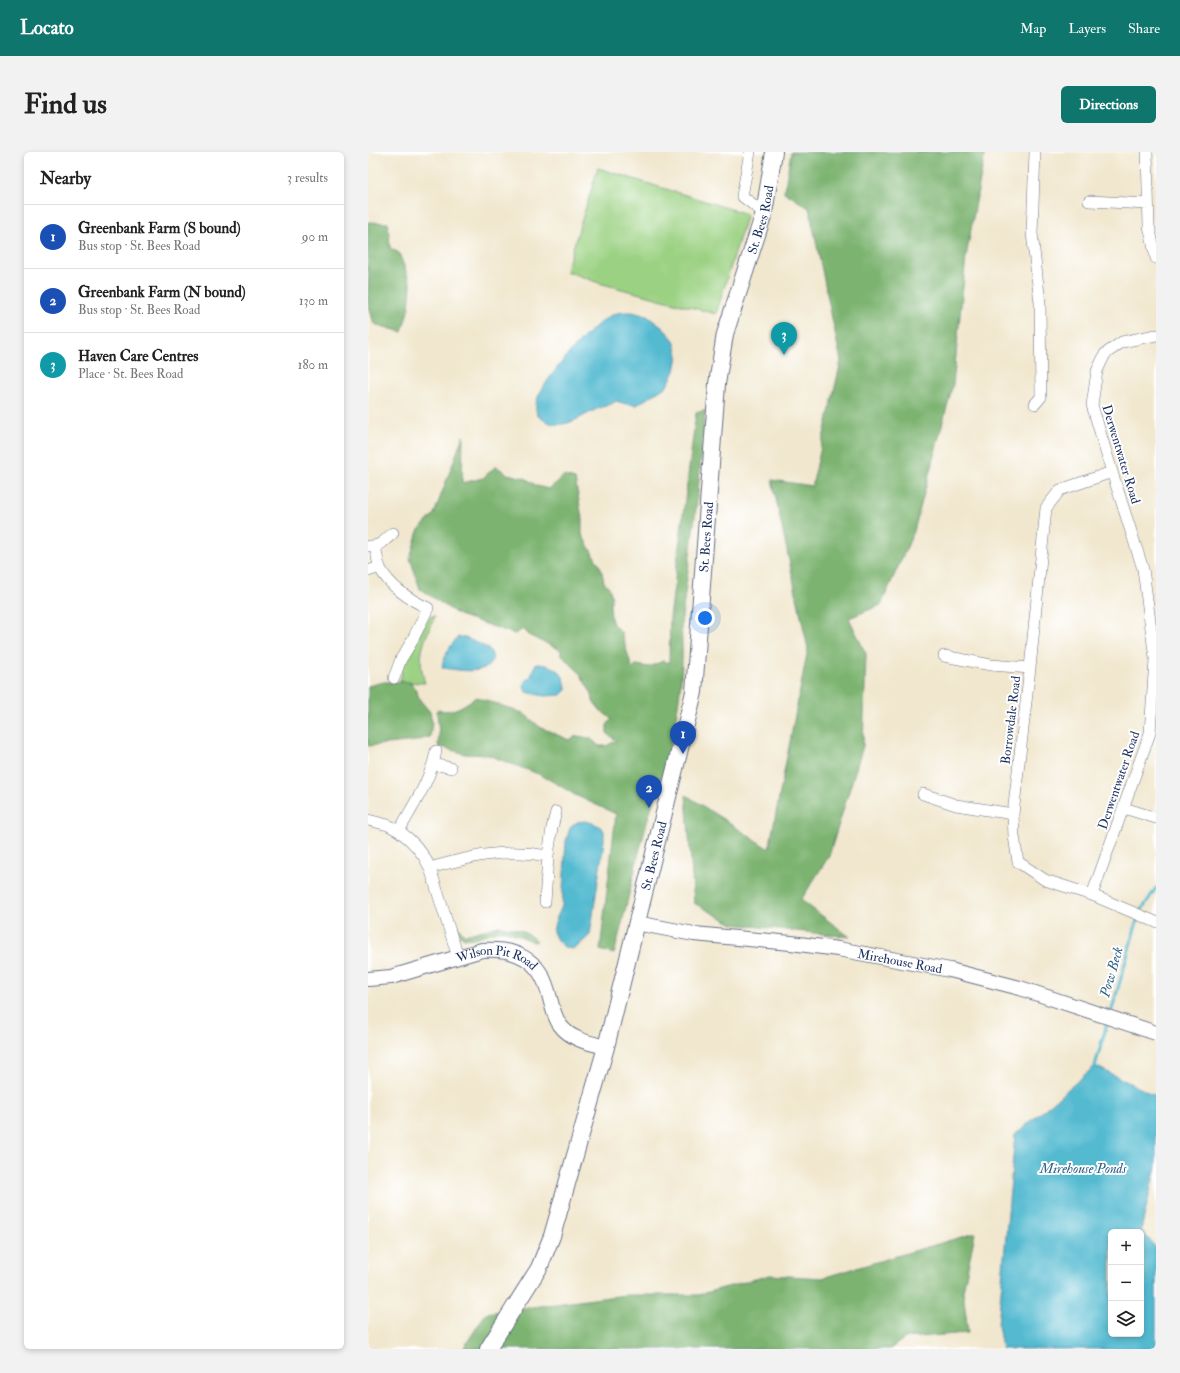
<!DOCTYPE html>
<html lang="en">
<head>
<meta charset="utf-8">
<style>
  :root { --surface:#fff; --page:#f2f2f2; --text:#222; --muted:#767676; --line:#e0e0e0; --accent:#0f766e }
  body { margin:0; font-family:"IM FELL Double Pica",serif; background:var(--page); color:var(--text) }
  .controls { position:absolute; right:12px; bottom:12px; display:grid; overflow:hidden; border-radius:6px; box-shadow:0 2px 6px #0003 }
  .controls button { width:36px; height:36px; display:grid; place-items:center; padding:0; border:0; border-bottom:1px solid var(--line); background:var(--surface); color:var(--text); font:20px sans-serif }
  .you { position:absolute; left:337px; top:466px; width:14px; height:14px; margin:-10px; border:3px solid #fff; border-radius:50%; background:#1a73e8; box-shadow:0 0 0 6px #1a73e833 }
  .badge { display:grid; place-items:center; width:26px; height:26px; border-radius:50%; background:var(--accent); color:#fff; font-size:13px; font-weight:700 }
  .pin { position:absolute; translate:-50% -33px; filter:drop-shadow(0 1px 2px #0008) }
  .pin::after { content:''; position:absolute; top:21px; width:14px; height:12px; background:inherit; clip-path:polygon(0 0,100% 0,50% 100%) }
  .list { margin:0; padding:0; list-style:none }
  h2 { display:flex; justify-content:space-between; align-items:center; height:52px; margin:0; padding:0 16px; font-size:17px }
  h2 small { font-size:13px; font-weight:400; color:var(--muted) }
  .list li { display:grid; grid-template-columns:26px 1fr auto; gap:12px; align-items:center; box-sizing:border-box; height:64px; padding:0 16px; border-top:1px solid var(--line) }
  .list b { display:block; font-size:15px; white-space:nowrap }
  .list p { margin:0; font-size:13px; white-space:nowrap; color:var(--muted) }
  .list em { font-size:13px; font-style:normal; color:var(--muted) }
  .icon { flex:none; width:22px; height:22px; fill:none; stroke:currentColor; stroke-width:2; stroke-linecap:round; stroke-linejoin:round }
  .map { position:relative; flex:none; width:788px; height:1197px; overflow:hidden; border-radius:6px }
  header { display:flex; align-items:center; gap:24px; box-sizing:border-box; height:56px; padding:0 20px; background:var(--accent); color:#fff }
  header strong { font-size:19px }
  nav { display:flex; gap:22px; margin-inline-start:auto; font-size:14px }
  .intro { display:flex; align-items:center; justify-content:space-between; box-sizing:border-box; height:96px; padding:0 24px }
  h1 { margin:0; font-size:28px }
  .button { padding:10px 18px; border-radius:6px; background:var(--accent); color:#fff; font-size:14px; font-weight:700 }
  main { display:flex; gap:24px; padding:0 24px }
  aside { flex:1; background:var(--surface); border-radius:6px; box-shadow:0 2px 6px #0003 }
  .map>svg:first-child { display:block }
  .green { fill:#9bd182; stroke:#5b8070 }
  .forest { fill:#7cb370; stroke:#4c7167 }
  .water { fill:#52bad0; stroke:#367497; fill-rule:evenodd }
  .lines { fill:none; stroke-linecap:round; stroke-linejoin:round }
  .stream { stroke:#52bad0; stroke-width:3 }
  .minor-casing { stroke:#666f85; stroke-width:12 }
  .tertiary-casing { stroke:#666f85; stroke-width:16 }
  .secondary-casing { stroke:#666f85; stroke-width:18 }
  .minor { stroke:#fff; stroke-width:11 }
  .tertiary { stroke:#fff; stroke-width:14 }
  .secondary { stroke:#fff; stroke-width:16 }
  .labels { text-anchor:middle; stroke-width:4; stroke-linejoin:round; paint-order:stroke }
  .street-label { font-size:13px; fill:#1b2f5e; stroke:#fff }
  .water-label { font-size:14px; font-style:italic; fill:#2e6086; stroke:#fff }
</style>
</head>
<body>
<header>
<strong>Locato</strong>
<nav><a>Map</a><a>Layers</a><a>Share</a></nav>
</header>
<div class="intro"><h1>Find us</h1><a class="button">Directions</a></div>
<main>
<aside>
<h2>Nearby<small>3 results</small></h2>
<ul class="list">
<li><span class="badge" style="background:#1a4fb4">1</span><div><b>Greenbank Farm (S bound)</b><p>Bus stop · St. Bees Road</p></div><em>90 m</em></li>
<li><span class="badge" style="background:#1a4fb4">2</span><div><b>Greenbank Farm (N bound)</b><p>Bus stop · St. Bees Road</p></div><em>130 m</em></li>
<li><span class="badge" style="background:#0f9aa8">3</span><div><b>Haven Care Centres</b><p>Place · St. Bees Road</p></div><em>180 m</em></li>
</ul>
</aside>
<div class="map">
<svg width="788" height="1197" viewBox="0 0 788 1197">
  <rect width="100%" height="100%" fill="#fff"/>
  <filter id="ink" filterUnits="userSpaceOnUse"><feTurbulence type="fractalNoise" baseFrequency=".025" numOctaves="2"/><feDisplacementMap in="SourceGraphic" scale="8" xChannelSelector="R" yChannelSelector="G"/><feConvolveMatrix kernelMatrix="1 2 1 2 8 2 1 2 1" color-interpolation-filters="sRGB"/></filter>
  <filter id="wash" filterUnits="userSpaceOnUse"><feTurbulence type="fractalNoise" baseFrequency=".012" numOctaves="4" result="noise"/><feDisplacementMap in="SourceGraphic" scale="16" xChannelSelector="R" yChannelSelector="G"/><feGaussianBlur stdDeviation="0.9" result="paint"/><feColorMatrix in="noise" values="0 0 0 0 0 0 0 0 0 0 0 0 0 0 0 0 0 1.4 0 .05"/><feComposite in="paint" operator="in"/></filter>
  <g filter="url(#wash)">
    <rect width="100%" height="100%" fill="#f1e7ce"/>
    <path class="green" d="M230,16L379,62L348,162L231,131L198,119Z
      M63,464H67C56,490 48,503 57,531L32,530L34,521L32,518L61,466Z"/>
    <path class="forest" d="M423,0H617L598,105L585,232L546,379L513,453L481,466L498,502L495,594L461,704L433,748L482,785L365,772L326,751L318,643L401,697L440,497L404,328L444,334L473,209L441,56L416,40Z
      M0,70L20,71L22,96L31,101L43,133L41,156L34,180L6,172L0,150L1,121L0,119Z
      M337,258L330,341L313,472C317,519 310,566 298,611C293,627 287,644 282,660C268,707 259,755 246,802L232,798L248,662L207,643L191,633L173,623L120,603L97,602L70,594L71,582L69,558C88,561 93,554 109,545L155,561L172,575L201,588L209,584L222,586L231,594H238L248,589L239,581V573L244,567L233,559L225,549L224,542L211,520L193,503V498L162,484L155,477L147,482L91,463L52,437L42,406L50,379L66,362L95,284L94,331L115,326L128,314L139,322L157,326L169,334L181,337L196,324L207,327L214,366V383L233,416L236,430L241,435L244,445L242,453L243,466L245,472L253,480L264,516L268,513L281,515L295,509L301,511L302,466L328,261Z
      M16,530H41L48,538L52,548L62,560L64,570L62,585L48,589L0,594V534Z
      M88,772L93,779L97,783L131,774L145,776L155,779L169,789L165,790C155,786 145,779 133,779C116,778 93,801 88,772Z
      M607,1081L595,1139L600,1181L537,1186L522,1197H95L118,1161L257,1143H330L402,1123L454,1126Z"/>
    <path class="water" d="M264,160L279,164L295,176L306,188L310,203L307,219L299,234L269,253L258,252L248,249C243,253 238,254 231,256C209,266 192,283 169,263C168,258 167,253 169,248C175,228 226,169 246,162C251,160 258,160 264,160Z
      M90,485H95C103,489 113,491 120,497C124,500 125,504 124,508C119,525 87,517 74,516C75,505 82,494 90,485Z
      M168,512C184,512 198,520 198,538L193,543L176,544L158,540L155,533L158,528L163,525L164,519Z
      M218,669C225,671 232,673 236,679V689L222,783L209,795L203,797L196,795L189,788L185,780L187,770L194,754L198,689L202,676L209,670Z
      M727,914L788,944V1014L773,1078L788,1096V1197H634L630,1173L647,983ZM743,1080H773V1182H743Z"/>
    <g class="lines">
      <path class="stream" d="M743,861L771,762L788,736
        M727,914L740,868"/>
    </g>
  </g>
  <g filter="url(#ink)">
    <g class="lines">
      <defs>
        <path id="minor" d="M382,0L374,44L396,61
          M667,0L664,81L672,151L673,245L667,252
          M779,0L781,74L788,106
          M721,49L780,52
          M744,320L692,338L678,356L662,516L645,662L646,684L650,710L677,728L724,743L788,770
          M1,394C12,395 17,388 25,381
          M7,394C9,401 9,409 12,416C21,434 42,448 60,456L43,491L33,507L26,526
          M0,419L12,415
          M576,504L623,513L662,516
          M68,599C63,628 45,653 31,679C45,689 55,700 62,716L90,805
          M66,612L83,616
          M555,642L588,653L645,662
          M756,656L788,666
          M0,668L20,673L31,679
          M62,716C105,704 136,696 180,704L184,676L188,660
          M724,743L782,581L787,507L775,417L744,320L724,253L729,219L737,202L754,190L788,183
          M177,750L180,704"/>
        <g id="tertiary">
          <path id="s1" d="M268,771L326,782L423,791L470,797L582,818L652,836L788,881"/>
          <path id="s2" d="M0,827L23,825L114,798C142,796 168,804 178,833C183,846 184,862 192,873C203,888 222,891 238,895"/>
        </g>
        <g id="secondary">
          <path id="s3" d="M120,1197L171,1116L184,1084L238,895L326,540L349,232L357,182L396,61L406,0"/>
        </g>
      </defs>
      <use href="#minor" class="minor-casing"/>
      <use href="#tertiary" class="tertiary-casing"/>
      <use href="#secondary" class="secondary-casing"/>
      <use href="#minor" class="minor"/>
      <use href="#tertiary" class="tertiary"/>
      <use href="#secondary" class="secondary"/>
    </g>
  </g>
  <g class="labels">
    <g class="street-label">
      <text dy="5" stroke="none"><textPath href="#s3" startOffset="1172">St. Bees Road</textPath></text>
      <text transform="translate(754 302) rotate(73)" y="5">Derwentwater Road</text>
      <text dy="5" stroke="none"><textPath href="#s3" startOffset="848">St. Bees Road</textPath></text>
      <text transform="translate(642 568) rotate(-83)" y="5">Borrowdale Road</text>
      <text transform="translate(750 628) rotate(-71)" y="5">Derwentwater Road</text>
      <text dy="5" stroke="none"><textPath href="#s3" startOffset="524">St. Bees Road</textPath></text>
      <text dy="5" stroke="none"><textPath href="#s1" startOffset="267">Mirehouse Road</textPath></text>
      <text dy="5" stroke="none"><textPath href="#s2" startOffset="134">Wilson Pit Road</textPath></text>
    </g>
    <g class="water-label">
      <text transform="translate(743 820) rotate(-74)" y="5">Pow Beck</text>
      <text x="715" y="1021">Mirehouse Ponds</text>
    </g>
  </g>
</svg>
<div class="controls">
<button>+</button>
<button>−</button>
<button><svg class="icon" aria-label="layers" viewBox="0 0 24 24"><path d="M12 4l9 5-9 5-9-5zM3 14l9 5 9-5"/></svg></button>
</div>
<div class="you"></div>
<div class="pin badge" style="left:315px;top:602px;background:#1a4fb4">1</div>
<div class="pin badge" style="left:281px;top:656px;background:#1a4fb4">2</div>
<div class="pin badge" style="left:416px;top:203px;background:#0f9aa8">3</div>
</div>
</main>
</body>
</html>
